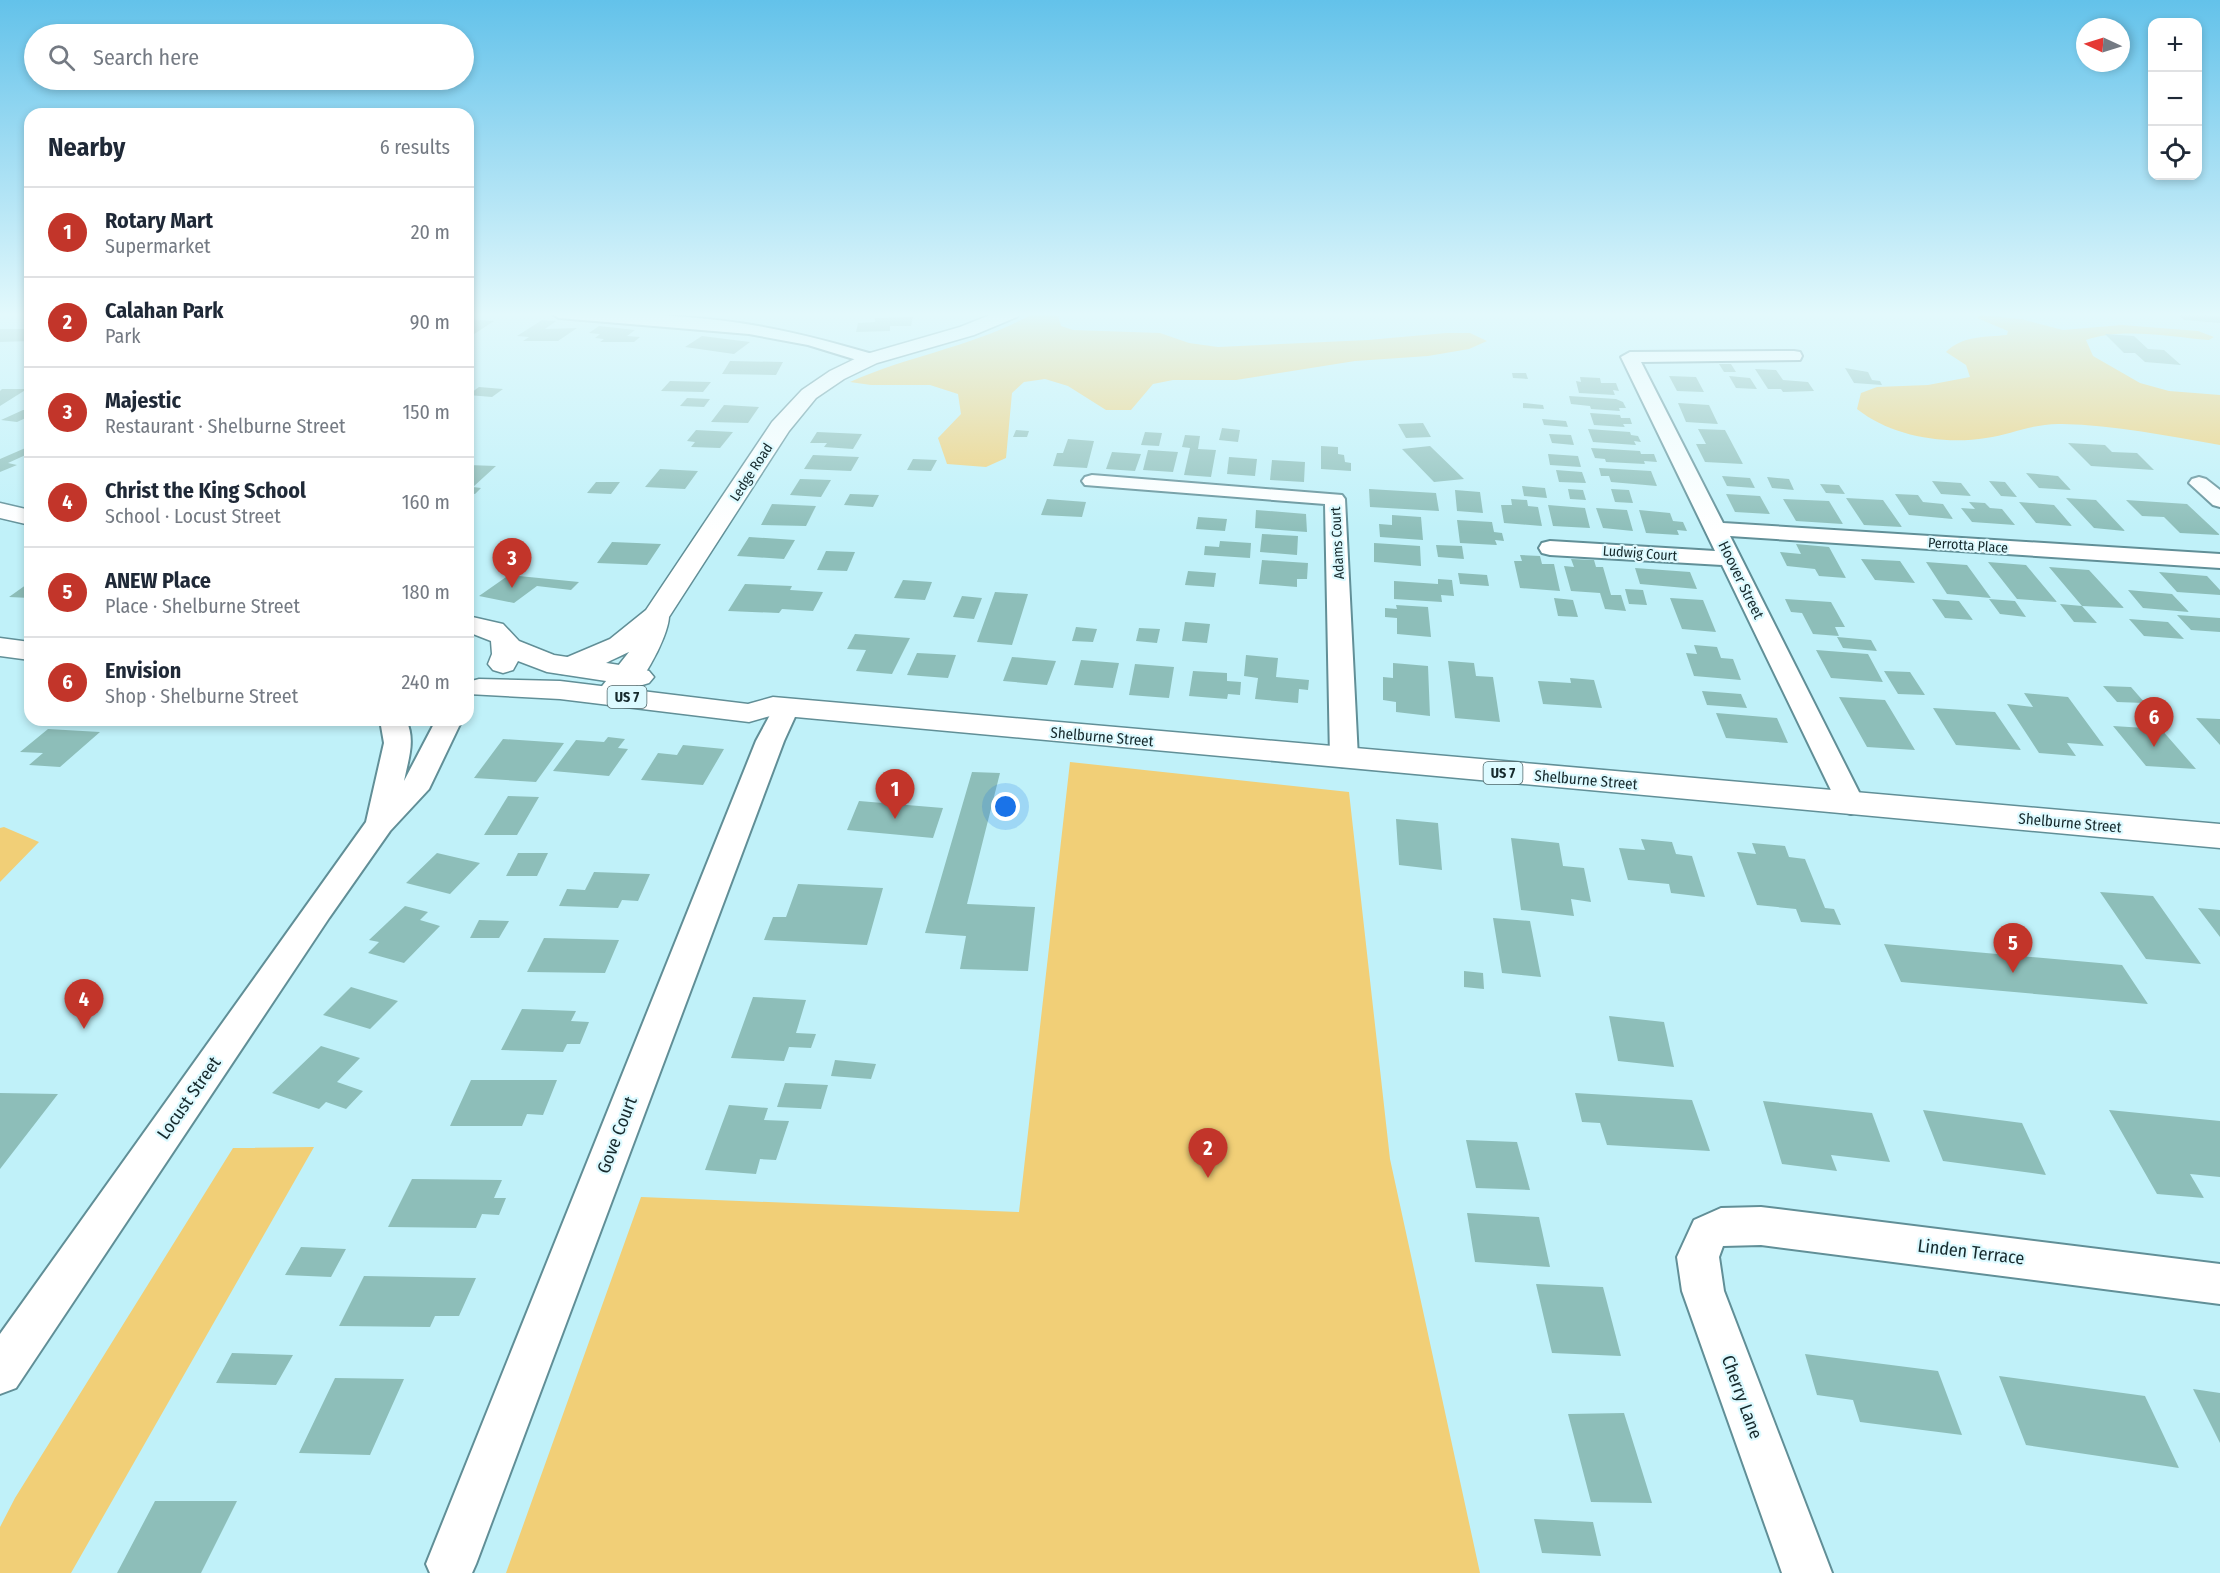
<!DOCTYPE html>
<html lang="en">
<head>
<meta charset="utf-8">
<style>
  :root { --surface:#fff; --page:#f6f6f7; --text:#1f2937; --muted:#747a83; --line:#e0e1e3; --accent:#c2352a }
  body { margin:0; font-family:"Fira Sans Condensed",sans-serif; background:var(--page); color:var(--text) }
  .controls { position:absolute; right:18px; top:18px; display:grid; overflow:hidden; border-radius:12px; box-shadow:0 3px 9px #0003 }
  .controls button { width:54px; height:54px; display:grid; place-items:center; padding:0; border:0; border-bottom:2px solid var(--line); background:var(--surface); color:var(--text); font:30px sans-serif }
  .compass { position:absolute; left:2076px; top:18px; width:54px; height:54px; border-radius:50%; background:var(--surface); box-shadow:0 3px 9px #0003; rotate:274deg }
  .you { position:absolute; left:1006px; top:807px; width:21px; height:21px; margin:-15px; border:4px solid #fff; border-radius:50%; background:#1a73e8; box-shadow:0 0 0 9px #1a73e833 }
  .badge { display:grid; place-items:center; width:39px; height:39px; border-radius:50%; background:var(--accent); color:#fff; font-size:20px; font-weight:700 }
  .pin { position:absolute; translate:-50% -50px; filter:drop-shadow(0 2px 3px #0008) }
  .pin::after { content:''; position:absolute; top:32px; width:21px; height:18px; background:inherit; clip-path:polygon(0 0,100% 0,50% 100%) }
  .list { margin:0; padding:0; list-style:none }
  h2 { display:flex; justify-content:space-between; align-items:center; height:78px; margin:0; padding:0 24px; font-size:26px }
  h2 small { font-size:20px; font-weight:400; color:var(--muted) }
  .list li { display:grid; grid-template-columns:39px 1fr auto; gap:18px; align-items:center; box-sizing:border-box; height:90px; padding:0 24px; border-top:2px solid var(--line) }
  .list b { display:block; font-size:22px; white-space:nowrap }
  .list p { margin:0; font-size:20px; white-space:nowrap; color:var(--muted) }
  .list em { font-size:20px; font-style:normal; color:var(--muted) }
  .icon { flex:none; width:33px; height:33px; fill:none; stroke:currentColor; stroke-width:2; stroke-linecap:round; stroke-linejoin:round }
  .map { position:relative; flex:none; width:2220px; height:1573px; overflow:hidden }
  .search { position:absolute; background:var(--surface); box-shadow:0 3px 9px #0003; left:24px; top:24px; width:450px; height:66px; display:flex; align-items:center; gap:15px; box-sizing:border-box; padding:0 21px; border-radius:33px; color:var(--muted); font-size:22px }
  .panel { position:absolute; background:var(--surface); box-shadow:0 3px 9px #0003; left:24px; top:108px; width:450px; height:618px; border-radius:18px }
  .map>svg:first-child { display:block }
  .green { fill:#f1cf77 }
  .building { fill:#8dbeb9 }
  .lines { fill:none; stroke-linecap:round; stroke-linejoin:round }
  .street-casing { stroke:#618f97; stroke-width:4 }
  .secondary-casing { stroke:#618f97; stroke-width:3 }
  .primary-casing { stroke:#618f97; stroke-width:3 }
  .street { fill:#fff; fill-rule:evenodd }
  .secondary { fill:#fff; fill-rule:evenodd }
  .primary { fill:#fff; fill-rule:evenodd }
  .labels { text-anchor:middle; stroke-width:4.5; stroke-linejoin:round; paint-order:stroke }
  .far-street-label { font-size:14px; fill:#16292c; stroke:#ddfaff }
  .shield { fill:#ddfaff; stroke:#52686b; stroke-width:1.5 }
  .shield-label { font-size:14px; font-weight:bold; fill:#16292c }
  .street-label { font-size:15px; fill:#16292c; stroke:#ddfaff }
  .near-street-label { font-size:18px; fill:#16292c; stroke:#ddfaff }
</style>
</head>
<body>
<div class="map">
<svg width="2220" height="1573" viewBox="0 0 2220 1573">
  <rect width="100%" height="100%" fill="#c0f1f9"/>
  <path class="green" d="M1034,313L1058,316L1061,326L1073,330L1160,333L1189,343L1218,347L1368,340L1446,333H1470L1487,341L1469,349L1428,356L1355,361L1236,380H1173L1153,384L1131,410H1106L1068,386L1045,379L1024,382L1012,393L1006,458L986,467L947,464L938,438L961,414L958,394L930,385H871L850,382C910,355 977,346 1034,313Z
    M1981,315L2021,319L2063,330L2122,325L2198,331L2214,337L2209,340C2170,337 2123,327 2086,340L2093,356L2140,383L2169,391L2220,395V445C2168,436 2115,425 2062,424C2034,423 2013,434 1986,438C1943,445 1891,436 1857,409L1861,393L1877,387L1928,385L1970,377L1966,365L1946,352C1961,336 1986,337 2007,335L2008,331L1977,318Z
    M1070,762L1349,792L1390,1159L1480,1573H506L641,1197L1019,1212Z
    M4,827L39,842L0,882V828Z
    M314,1147L71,1573H0V1527L15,1498L233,1148Z"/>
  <path class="building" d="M2177,313L2220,316V323L2184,320Z
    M913,317L911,326H890V331L856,332L858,323L875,322V318Z
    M468,319L494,321L468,338Z
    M542,320L556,321L545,329L577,328L558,341H523L529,337L517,336Z
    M599,326L635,330L627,336L640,337L634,342H600L604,339L595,338L600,334L589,333Z
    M0,329H30V341L0,342Z
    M2105,334L2134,336L2148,349L2164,350L2181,365L2145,362L2135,353H2124Z
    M702,336L750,342L734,354L685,347Z
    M730,361L783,362L776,375L722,374Z
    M1719,364H1731L1736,372H1724Z
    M1845,368L1868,372L1872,380L1880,381L1882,385L1854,383Z
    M1755,369L1776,370L1783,380L1808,382L1814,391L1783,392L1781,389H1768Z
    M1512,373H1526L1528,379L1513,378Z
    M1669,376L1696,377L1704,392L1677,391Z
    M1729,376L1750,378L1757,389L1736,388Z
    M1580,377L1600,378L1601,383H1616L1619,391L1613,390L1615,395L1579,393L1576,381L1581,382Z
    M670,381L711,382L703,392L661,391Z
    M479,387L503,389L492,397L468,395Z
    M2,389H27L0,406V391Z
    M1569,396L1616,399L1623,402L1626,408H1619L1620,411L1591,409L1590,406L1571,404Z
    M687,398L710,399L704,407L680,406Z
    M1523,403L1543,405L1544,409L1523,408Z
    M1678,403L1709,405L1718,424L1686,422Z
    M724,405L759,407L748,423L711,422Z
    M23,410H30V416L17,422L1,420Z
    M1590,413L1620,415L1621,418H1630L1632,424H1623L1625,427L1594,425Z
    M1542,419L1566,421L1568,427L1544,425Z
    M1423,423L1431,437L1406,438L1398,424Z
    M1222,428L1240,430L1238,442L1219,440Z
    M1588,429L1630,432L1631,435L1638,436L1641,442L1634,441L1636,445L1593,442Z
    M1698,429L1725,430L1743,464L1705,462L1696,444H1706Z
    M696,430L733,432L720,448L691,447L695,442L687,441Z
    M1016,430L1029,431L1027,437H1013Z
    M817,432L862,434L853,449L824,447L827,443H810Z
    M1145,432L1162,433L1159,446L1141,445Z
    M1549,434L1571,435L1574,445L1552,443Z
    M1185,435L1200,436L1198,449L1216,450L1211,477L1184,475L1190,448L1182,447Z
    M1068,439L1094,441L1087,468L1053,466L1057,453H1063Z
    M2068,443L2105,445L2112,452L2137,453L2154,470L2091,466Z
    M30,446V453L8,463L17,465L0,472V459Z
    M1321,446L1338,447V454L1344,455L1345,462L1351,463V471L1321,469Z
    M1430,446L1464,479L1434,482L1402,449Z
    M1591,448L1640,451L1641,454H1654L1657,462L1644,461L1645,464L1606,462L1605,459L1595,458Z
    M1148,450L1178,452L1173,472L1143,470Z
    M1112,452L1141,454L1135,471L1106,469Z
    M1548,454L1578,456L1581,467L1550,465Z
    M813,455L859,457L851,471L804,469Z
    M1229,457L1257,459L1255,476L1227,474Z
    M913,459L937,460L931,471L907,470Z
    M1272,460L1305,462L1304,482L1270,480Z
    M468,465L496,466L473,487L481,488L475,494L468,493Z
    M1599,468L1651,471L1657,486L1611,482L1609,476H1601Z
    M660,469L698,471L685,489L645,487Z
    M1556,470L1582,472L1586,483L1559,482Z
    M2026,473L2058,476L2071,490L2039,488Z
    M1722,476L1750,478L1755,488L1727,486Z
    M1767,477L1789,479L1794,490L1772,488Z
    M800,479L831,480L821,497L790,495Z
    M1932,481L1961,483L1971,496L1941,494Z
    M1989,481L2005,482L2017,497L2001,496Z
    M596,482H620L611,494L587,493Z
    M1820,484L1839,485L1845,494L1826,493Z
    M1522,486L1545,488L1547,498L1524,496Z
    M1369,489L1436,493L1439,511L1370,507Z
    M1568,489L1583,490L1586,500L1570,499Z
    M1611,489L1629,490L1633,503L1615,502Z
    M1455,490L1480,492L1483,513L1457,511Z
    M850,494L879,495L873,507L844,505Z
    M1726,494L1760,496L1770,514L1735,512Z
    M1895,494L1918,495L1923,502L1943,504L1953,519L1909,515Z
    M1846,498L1883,500L1902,527L1864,525Z
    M2066,498L2096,500L2125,531L2094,528Z
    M1047,499L1086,502L1082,517L1041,515Z
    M1511,499L1527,500L1528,506L1538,507L1542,526L1504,523L1501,505H1512Z
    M1783,499L1829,501L1843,524L1796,521Z
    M2126,500L2187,504L2220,535L2180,533L2164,517L2142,516Z
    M1969,502L1985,503L1990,508L2002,509L2015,525L1972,522L1961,508L1975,509Z
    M2019,502L2054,505L2072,526L2036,523Z
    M772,504L816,506L806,526L761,525Z
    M1548,505L1585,508L1590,528L1553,526Z
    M1596,508L1627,510L1633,531L1603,528Z
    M1256,510L1306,514L1307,532L1255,528Z
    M1639,510L1670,513L1673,521L1683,522L1687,531L1677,530L1679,535L1646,533Z
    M1392,515L1421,517L1423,540L1380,537L1379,524L1392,525Z
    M1198,517L1227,519L1225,531L1196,529Z
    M1457,520L1492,522L1494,532L1502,533L1504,541L1495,540L1497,545L1460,543Z
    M1262,534L1298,536L1297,555L1260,552Z
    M749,537L795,540L784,559L737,556Z
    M1220,541L1251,543L1250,558L1204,555L1205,546L1219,547Z
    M612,542L661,544L647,565L597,563Z
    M1374,543L1420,546L1421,566L1374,562Z
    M1796,544L1829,547L1846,578L1819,576L1815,569L1787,566L1780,552L1801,554Z
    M1436,545L1462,546L1464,559L1438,557Z
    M826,551L855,552L847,571L817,570Z
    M1520,555L1540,556L1542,564H1554L1560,591L1520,588L1514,561H1522Z
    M1571,559L1594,560L1596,567H1603L1611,595H1621L1626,611L1605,609L1600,593L1571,591L1564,566L1574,567Z
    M1861,559L1900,561L1915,583L1875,580Z
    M1262,560L1308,563L1307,579H1297V587L1259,584Z
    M1926,562L1967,565L1991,598L1947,594Z
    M1988,562L2026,565L2057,602L2017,599Z
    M2049,567L2089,570L2124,608L2082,606Z
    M1635,568L1690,572L1697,589L1640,584Z
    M1188,571L1216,573L1214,587L1185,585Z
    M2159,572L2207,576L2220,590V595L2177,592Z
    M1458,573L1487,575L1489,586L1460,584Z
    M509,575L579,582L571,590L537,586L514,603L479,596Z
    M1438,579L1452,580L1454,596L1441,595L1442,602L1394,599V581L1438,584Z
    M903,580L932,582L925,600L894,598Z
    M30,582V598L9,597Z
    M745,584L792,586L790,590L823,592L813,611L782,609L779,613L728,611Z
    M1625,589L1643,590L1647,605L1629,604Z
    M2128,590L2172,594L2189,612L2143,608Z
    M995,592L1028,594L1012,645L977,642Z
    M962,596L982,598L974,619L953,617Z
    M1554,598L1573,600L1578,617L1558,616Z
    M1670,598L1703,600L1716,632L1682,629Z
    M1785,599L1831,602L1845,627H1835L1839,636L1813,634L1802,613L1791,612Z
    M1932,599L1959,601L1973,620L1945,618Z
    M1989,599L2015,601L2026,617L2000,614Z
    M2060,604L2082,606L2097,623L2074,622Z
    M1396,605L1428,607L1431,637L1397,634V618L1385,617V608L1397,609Z
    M2177,615L2220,618V632L2191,630Z
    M2129,619L2168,622L2184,639L2144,636Z
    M1185,622L1210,624L1207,643L1182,641Z
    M1076,627L1097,629L1093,642L1072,641Z
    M1139,628L1160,629L1157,643L1136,641Z
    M855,634L910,638L892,674L856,671L866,650L847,649Z
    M1837,637L1871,640L1877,651L1843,648Z
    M1694,645L1717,647L1721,658L1733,659L1741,680L1694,676L1686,653L1697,654Z
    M1816,650L1868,654L1883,682L1831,678Z
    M917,653L956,655L948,678L907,675Z
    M1246,655L1278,658L1276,677L1309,680L1308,690L1299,689L1298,703L1255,699L1258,678L1244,676Z
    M1012,657L1056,661L1047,685L1003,681Z
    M1081,660L1119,663L1113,688L1074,685Z
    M1448,661L1474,663L1476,676L1493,677L1500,722L1455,718Z
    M1393,663L1428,666L1430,716L1396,712V702L1383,700V677L1393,678Z
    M1135,664L1174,667L1169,698L1129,695Z
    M1193,671L1227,673V681L1241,682L1240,695L1228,694L1227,699L1189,696Z
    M1884,671L1910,672L1925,695L1898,694Z
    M1570,678L1594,680L1602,708L1543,704L1538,681L1571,683Z
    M2103,686L2131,687L2145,703L2117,702Z
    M1702,691L1741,694L1747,708L1707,705Z
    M2024,693L2068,697L2104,746L2067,743L2076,756L2039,753L2007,704L2033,707Z
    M1839,697L1885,700L1915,750L1867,747Z
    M1933,708L1995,712L2021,750L1956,745Z
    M1716,713L1777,718L1788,743L1726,738Z
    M2196,718L2220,719V745Z
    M2113,726L2161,729L2196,769L2146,766Z
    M48,729L100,732L60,767L29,765L43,753L20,752Z
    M608,737L625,739L618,748L628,749L609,776L553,771L576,740L604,742Z
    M503,739L564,743L536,782L474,778Z
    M683,745L724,749L703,785L641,780L658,753L677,755Z
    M972,772L1000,773L967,904L1035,907L1028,971L960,969L966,936L925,933Z
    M508,796L539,797L517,835H484Z
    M859,801L943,808L933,838L847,830Z
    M1396,819L1438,823L1442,870L1399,865Z
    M1511,838L1559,843L1563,866L1584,868L1591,902L1571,899L1574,916L1521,910Z
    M1641,839L1672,842L1676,854L1692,856L1705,897L1671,893L1669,884L1628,880L1619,848L1645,850Z
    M1752,843L1785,846L1789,857L1805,859L1825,908L1834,909L1841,925L1801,922L1796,909L1757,905L1737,852L1756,854Z
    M437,853L480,863L450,894L406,883Z
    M518,853H548L537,876H506Z
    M594,872L650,874L638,901L622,900L618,908L559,906L567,889L585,890Z
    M798,884L883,888L867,945L764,940L773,917H786Z
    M2100,892L2153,896L2201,964L2146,959Z
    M405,906L428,912L420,920L440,926L404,963L368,953L379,942L369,940Z
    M2198,908L2220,910V937Z
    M1493,918L1530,921L1541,977L1502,973Z
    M479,920L509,921L499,938H470Z
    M544,938L619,940L605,973L527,972Z
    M1884,944L2122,965L2148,1004L1901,982Z
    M1464,971L1483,973L1484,989L1464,987Z
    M351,987L398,1001L370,1029L323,1015Z
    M753,997L806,1000L796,1033L816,1034L811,1048L789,1047L784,1061L731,1058Z
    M522,1009L576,1011L571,1021L589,1022L580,1044H567L563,1052L501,1050Z
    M1609,1016L1664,1022L1674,1067L1618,1061Z
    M321,1046L360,1058L337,1082L363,1091L346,1109L326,1102L319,1109L272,1093Z
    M835,1060L876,1064L871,1079L831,1076Z
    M471,1080H557L543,1115L527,1114L522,1126H450Z
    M785,1083L828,1085L821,1109L777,1107Z
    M0,1093L58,1094L0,1169Z
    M1575,1093L1692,1100L1710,1151L1607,1145L1600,1123L1582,1122Z
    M1763,1101L1872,1113L1890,1162L1831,1155L1837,1171L1782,1164Z
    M729,1105L768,1108L764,1120L789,1121L776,1160L760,1159L756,1174L705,1170Z
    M1923,1110L2022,1123L2046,1175L1943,1161Z
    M2109,1110L2220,1121V1177L2190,1174L2204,1198L2157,1194Z
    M1466,1140L1517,1142L1530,1190L1476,1188Z
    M412,1179L502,1180L494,1198H506L499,1215L482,1214L476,1228L388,1227Z
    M1467,1213L1539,1217L1550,1267L1475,1262Z
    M301,1247L346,1249L331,1277L285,1275Z
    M364,1276L476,1278L459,1316H435L430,1327L339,1326Z
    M1536,1284L1603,1287L1621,1356L1552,1353Z
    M232,1353L293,1355L276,1385L216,1383Z
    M1805,1354L1938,1371L1962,1435L1860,1422L1853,1400L1817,1395Z
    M1999,1376L2145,1396L2179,1468L2026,1445Z
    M335,1378L404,1379L370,1455L299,1453Z
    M2193,1389L2220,1393V1443Z
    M1624,1413L1652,1503L1591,1502L1568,1414Z
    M155,1501H237L201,1573H117Z
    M1534,1519L1593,1522L1601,1556L1542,1553Z"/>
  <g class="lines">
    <defs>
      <path id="street" d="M551,313C615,313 688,314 752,325C794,332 835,343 876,355L879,359L870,364L808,345L749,334L559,318Z
        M1794,351L1800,352L1802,356L1800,360L1641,362L1723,523L2220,554V568L1730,536L1865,804L1861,811L1851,814L1841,811L1722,565L1550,555L1542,553L1539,548L1542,543L1550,541L1715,551L1621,357L1630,352Z
        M1092,475L1342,495L1345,499L1358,758L1354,764L1344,767L1334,764L1330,758L1325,504L1085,485L1082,481L1085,477Z
        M2199,477L2206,479L2220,490V507L2213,505L2189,483L2192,479Z
        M786,700L795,702L799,708L784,741L476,1564L472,1573H430L426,1564L756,741L777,702Z
        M380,720H406C416,740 408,760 404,781L436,720H462L429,789L390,831L329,918L16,1388L0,1394V1334L366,822L384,743Z
        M1761,1207L2220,1264V1304L1761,1245L1723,1246L1719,1257L1724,1291L1832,1573H1782L1682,1291L1677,1257L1694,1220L1721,1208Z"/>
      <path id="secondary" d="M995,313H1020L1017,317L974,335L877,363L844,379L816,398L789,431L669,617C668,638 638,694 618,702C611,705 606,703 599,701L595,695L629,652C608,661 581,679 558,673L553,667L558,661L610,639L646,610L772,422L802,390L830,371L863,355L960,327Z
        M0,638L30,642V660L0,656Z"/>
      <path id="primary" d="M0,503L30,510V525L0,518Z
        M468,616L503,624L519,641L554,655L639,668L649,671L654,677L649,683L639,686L547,672L518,661L513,670L503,673L493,670L488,664L492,654L491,641L468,632Z
        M479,679L560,681L748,704L773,697L2220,824V848L774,715L749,722L560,699L468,694V682Z"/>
    </defs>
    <use href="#street" class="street-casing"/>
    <use href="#secondary" class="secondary-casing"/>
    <use href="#primary" class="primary-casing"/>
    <use href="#street" class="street"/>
    <use href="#secondary" class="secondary"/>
    <use href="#primary" class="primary"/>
  </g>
  <linearGradient id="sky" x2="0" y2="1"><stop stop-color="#63c2ea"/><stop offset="0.59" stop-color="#e3f9fc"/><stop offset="1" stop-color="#e3f9fc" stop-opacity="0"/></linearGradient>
  <rect width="2220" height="533" fill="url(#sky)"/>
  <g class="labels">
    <g class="far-street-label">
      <text transform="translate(751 472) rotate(-57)" y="5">Ledge Road</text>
      <text transform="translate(1337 543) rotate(-93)" y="5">Adams Court</text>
      <text transform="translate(1968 545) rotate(4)" y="5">Perrotta Place</text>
      <text transform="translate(1640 553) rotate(4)" y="5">Ludwig Court</text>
    </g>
    <g class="shield">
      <rect x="607.5" y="686" width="39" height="22" rx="4.5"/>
      <rect x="1483.5" y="762" width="39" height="22" rx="4.5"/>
    </g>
    <g class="shield-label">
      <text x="627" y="702">US 7</text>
      <text x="1503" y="778">US 7</text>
    </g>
    <g class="street-label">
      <text transform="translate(1741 580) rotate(64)" y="5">Hoover Street</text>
      <text transform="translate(1102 737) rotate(5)" y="5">Shelburne Street</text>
      <text transform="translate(1586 780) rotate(5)" y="5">Shelburne Street</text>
      <text transform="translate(2070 823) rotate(5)" y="5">Shelburne Street</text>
    </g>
    <g class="near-street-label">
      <text transform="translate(189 1098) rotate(-55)" y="6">Locust Street</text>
      <text transform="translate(617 1135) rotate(-69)" y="6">Gove Court</text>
      <text transform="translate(1971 1252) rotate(7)" y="6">Linden Terrace</text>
      <text transform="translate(1742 1397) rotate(70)" y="6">Cherry Lane</text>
    </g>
  </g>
</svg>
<div class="controls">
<button>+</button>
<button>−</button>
<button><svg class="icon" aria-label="locate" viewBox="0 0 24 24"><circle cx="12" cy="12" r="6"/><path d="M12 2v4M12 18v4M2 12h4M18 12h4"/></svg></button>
</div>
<svg class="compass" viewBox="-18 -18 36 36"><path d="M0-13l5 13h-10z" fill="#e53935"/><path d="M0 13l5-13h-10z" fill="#747a83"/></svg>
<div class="you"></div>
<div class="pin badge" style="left:895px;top:819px">1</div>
<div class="pin badge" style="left:1208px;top:1178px">2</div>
<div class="pin badge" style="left:512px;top:588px">3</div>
<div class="pin badge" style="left:84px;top:1029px">4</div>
<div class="pin badge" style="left:2013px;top:973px">5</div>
<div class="pin badge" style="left:2154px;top:747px">6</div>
<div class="search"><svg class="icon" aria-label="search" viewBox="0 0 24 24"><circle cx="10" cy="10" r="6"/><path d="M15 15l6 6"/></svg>Search here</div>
<section class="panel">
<h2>Nearby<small>6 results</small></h2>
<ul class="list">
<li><span class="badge">1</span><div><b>Rotary Mart</b><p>Supermarket</p></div><em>20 m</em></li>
<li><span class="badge">2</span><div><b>Calahan Park</b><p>Park</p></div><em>90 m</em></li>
<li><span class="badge">3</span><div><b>Majestic</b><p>Restaurant · Shelburne Street</p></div><em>150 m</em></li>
<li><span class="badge">4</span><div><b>Christ the King School</b><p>School · Locust Street</p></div><em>160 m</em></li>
<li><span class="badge">5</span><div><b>ANEW Place</b><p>Place · Shelburne Street</p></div><em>180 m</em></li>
<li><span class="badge">6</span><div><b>Envision</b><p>Shop · Shelburne Street</p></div><em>240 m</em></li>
</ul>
</section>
</div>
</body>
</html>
